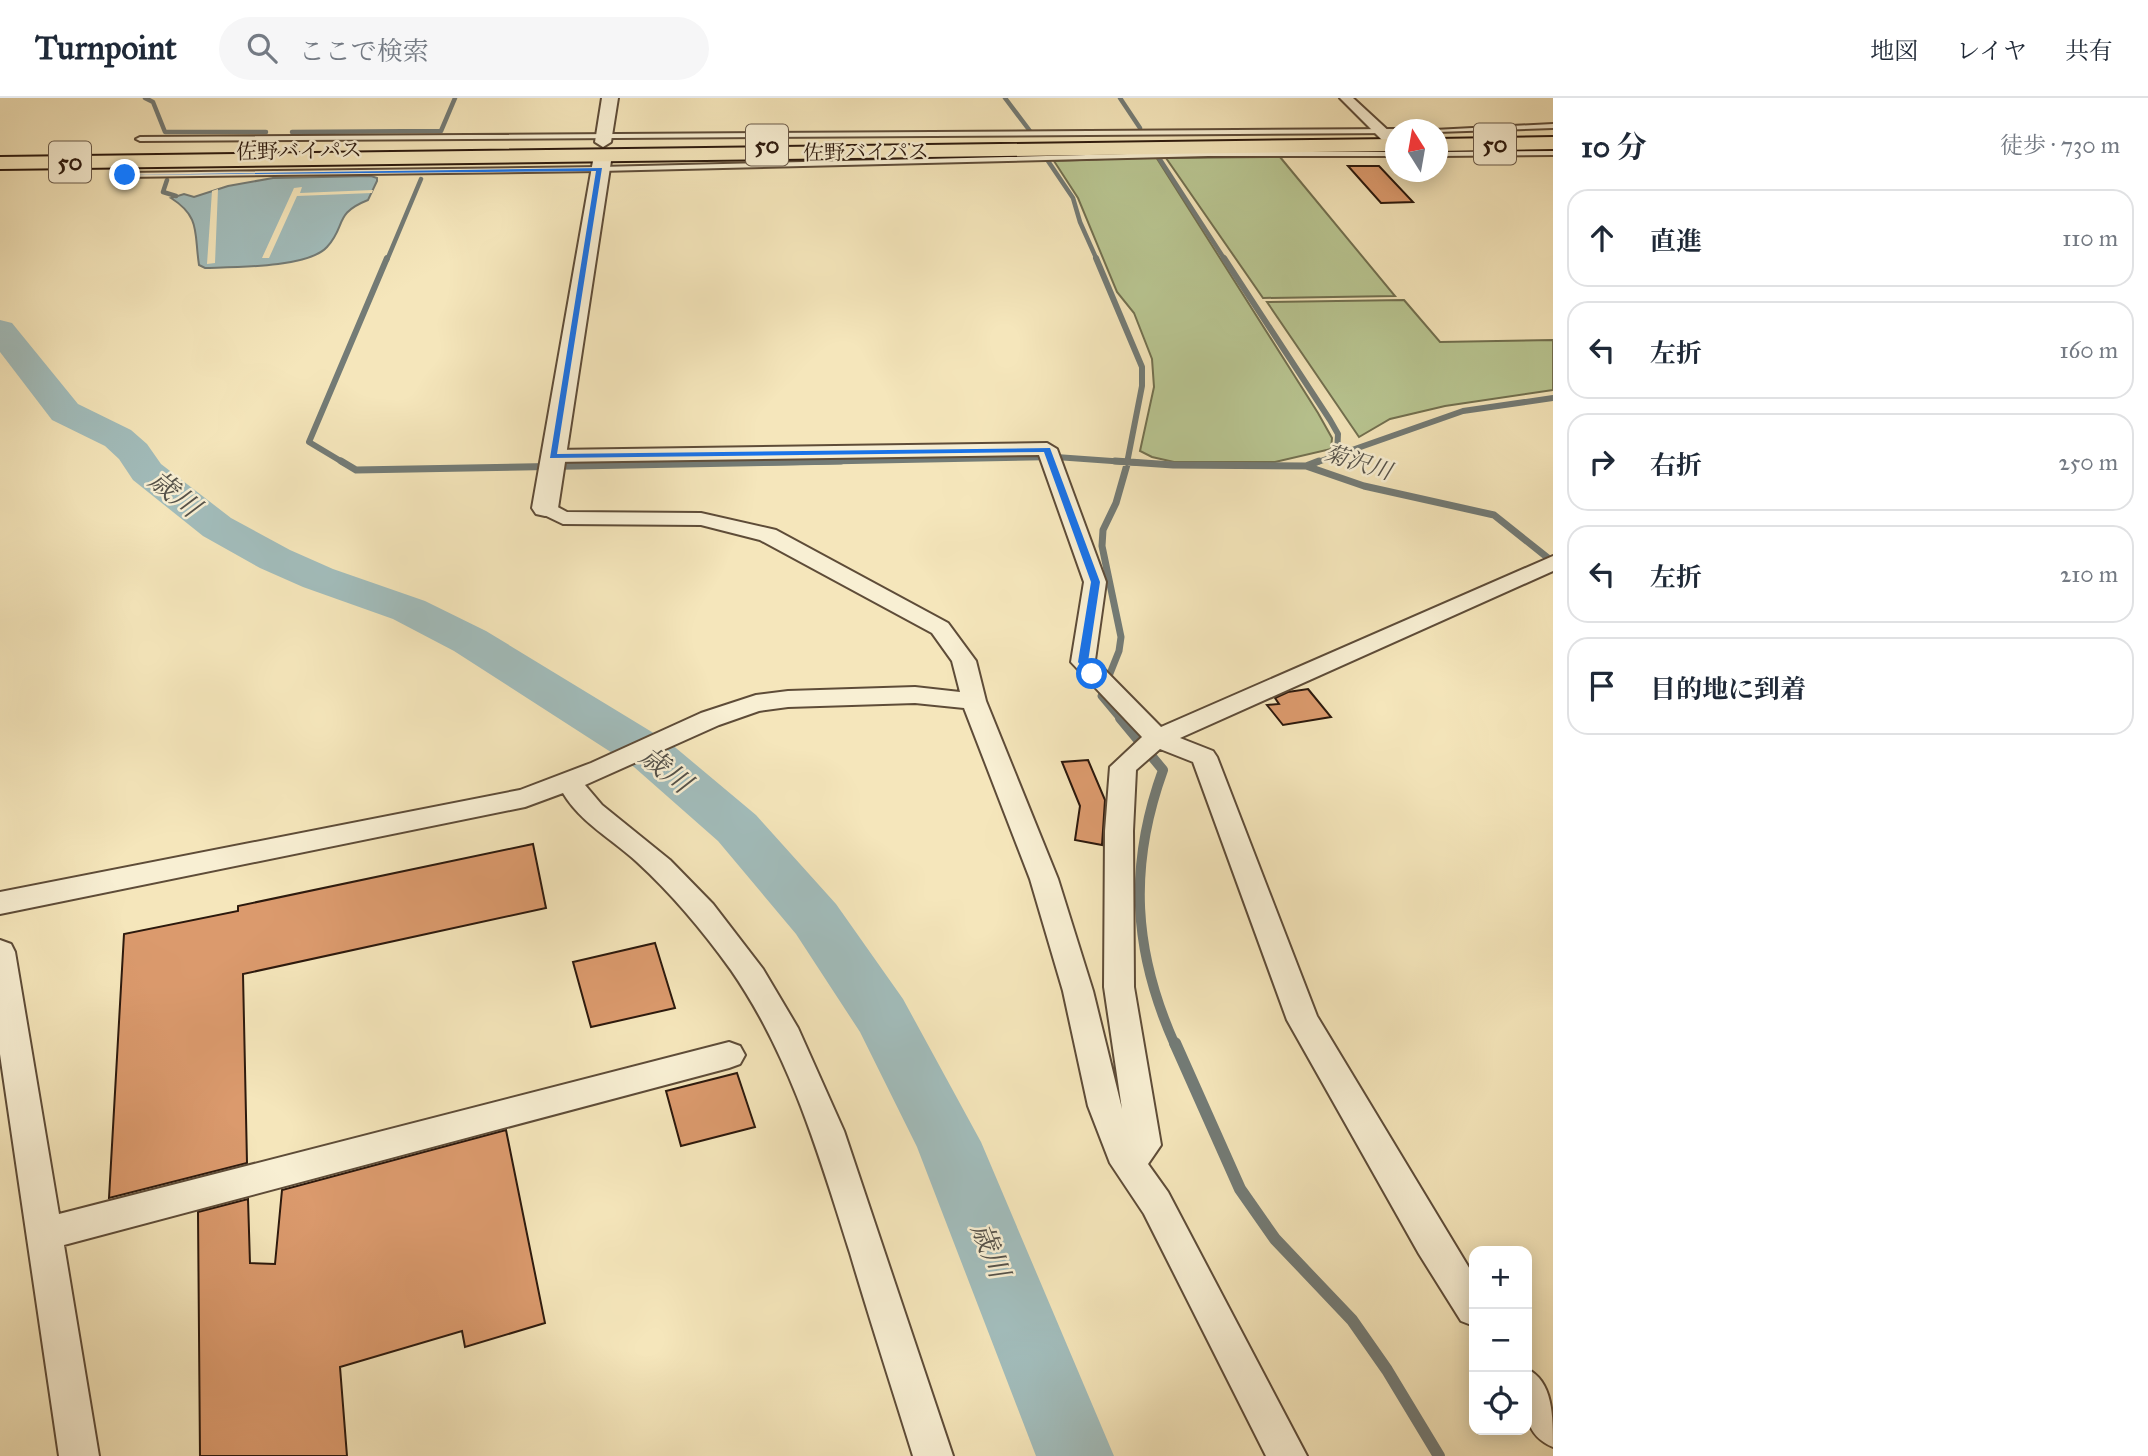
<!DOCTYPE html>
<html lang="ja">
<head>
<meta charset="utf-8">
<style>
  :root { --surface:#fff; --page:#f6f6f7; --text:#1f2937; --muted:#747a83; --line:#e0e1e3 }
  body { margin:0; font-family:"IM FELL Great Primer","Noto Serif JP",serif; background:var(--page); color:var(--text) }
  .controls { position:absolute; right:21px; bottom:21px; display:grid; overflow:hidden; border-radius:14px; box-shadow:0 4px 18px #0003 }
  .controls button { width:63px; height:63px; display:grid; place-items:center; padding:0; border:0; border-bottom:2px solid var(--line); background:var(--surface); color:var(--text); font:35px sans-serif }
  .compass { position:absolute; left:1385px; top:21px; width:63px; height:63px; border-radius:50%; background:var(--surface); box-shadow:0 4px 18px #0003; rotate:349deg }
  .stop { position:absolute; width:21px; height:21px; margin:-16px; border:5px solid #1a73e8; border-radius:50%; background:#fff }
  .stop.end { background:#1a73e8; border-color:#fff; box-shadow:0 2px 7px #0008 }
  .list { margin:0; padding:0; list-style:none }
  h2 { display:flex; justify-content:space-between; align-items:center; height:91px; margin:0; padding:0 28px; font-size:30px }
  h2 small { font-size:23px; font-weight:400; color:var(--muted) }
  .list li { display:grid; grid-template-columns:46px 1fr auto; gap:21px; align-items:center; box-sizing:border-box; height:98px; margin:0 14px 14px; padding:0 14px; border:2px solid var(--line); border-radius:21px }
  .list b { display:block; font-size:26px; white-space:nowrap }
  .list em { font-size:23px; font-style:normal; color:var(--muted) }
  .icon { flex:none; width:38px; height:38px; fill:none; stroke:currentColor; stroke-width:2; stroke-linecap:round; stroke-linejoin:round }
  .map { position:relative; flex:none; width:1553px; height:1358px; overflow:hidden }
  header { display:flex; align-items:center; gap:42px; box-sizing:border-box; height:98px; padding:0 35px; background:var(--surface); border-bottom:2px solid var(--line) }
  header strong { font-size:33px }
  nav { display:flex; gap:38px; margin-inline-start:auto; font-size:24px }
  .search { width:490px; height:63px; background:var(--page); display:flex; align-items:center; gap:18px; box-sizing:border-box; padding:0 24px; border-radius:38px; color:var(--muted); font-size:26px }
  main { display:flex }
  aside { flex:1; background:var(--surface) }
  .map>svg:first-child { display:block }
  .green { fill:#b9c692; stroke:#727050; stroke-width:2 }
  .water { fill:#a2bdbc; stroke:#737b76; stroke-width:2 }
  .pier { fill:#f5e6bb }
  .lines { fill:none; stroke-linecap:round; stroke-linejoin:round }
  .stream-far4 { stroke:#737b76; stroke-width:4.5 }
  .stream-far3 { stroke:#737b76; stroke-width:6 }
  .stream-far2 { stroke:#737b76; stroke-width:7 }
  .stream-far1 { stroke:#737b76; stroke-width:10 }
  .stream { stroke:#737b76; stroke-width:12 }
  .river { fill:#a2bdbc; fill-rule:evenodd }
  .building { fill:#db9a6d; stroke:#2c190d; stroke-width:2 }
  .service-casing { stroke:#5e4c38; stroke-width:4 }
  .minor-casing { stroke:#5e4c38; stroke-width:4 }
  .tertiary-casing { stroke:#5e4c38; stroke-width:4 }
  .trunk-casing { stroke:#2c190d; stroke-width:4 }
  .service { fill:#f8efd3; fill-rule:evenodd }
  .minor { fill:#f8efd3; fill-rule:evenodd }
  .tertiary { fill:#f8efd3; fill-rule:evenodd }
  .trunk { fill:#f5e6bb; fill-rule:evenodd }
  .route { fill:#1a73e8 }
  .labels { text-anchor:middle; stroke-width:5; stroke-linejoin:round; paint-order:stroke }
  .far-street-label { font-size:21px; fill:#2c190d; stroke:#f8efd3 }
  .far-water-label { font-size:23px; font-style:italic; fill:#55524a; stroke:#f8efd3 }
  .shield { fill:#f8efd3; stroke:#695948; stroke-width:2 }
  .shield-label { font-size:24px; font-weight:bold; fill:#2c190d }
  .water-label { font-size:28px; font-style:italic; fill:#55524a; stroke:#f8efd3 }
</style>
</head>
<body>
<header>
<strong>Turnpoint</strong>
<div class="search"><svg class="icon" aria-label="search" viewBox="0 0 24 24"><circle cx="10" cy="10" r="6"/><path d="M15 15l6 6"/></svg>ここで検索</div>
<nav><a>地図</a><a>レイヤ</a><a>共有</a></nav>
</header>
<main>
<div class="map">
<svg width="1553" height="1358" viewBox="0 0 1553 1358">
  <rect width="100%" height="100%" fill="#f5e6bb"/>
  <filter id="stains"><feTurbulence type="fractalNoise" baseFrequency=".00286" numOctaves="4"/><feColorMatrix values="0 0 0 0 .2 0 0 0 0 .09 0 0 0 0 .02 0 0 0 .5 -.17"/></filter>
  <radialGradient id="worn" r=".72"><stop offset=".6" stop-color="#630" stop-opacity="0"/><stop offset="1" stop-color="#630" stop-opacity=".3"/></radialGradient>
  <path class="green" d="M1156,59L1318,315L1332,340L1331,351L1275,364H1174L1152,359L1140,353L1154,289L1152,261L1134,215L1117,194L1078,100L1054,63Z
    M1280,59L1395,198L1263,200L1166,60Z
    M1404,202L1440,244L1553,242V292L1445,308L1390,321L1359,339L1267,204Z"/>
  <path class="water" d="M371,78L377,80V83L368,102C333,116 347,127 327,149C308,170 234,169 205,170L199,167C194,135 201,119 171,100L184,96L194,99L228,88L273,80Z"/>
  <path class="pier" d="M302,89L300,95L373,92L372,95L297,98L269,160H262L294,90Z
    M218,91L215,165L207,166L212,93Z"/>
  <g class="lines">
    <path class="stream-far4" d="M145,0L153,4L165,34H266
      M1005,0L1030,33
      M1120,0L1140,30
      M292,34L441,33L455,0
      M1159,60L1225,162
      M1048,63L1073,100L1080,124L1097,162
      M167,82L163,94L176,98
      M387,162L421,81"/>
    <path class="stream-far3" d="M1096,160L1142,269V288L1127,365
      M1224,160L1330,322L1338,336L1337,356
      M344,365L309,344L387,160
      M746,365L1056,359L1140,365
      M1315,365L1463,313L1553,300"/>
    <path class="stream-far2" d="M341,363L356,372L841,363
      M1115,363L1173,367L1306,368
      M1319,363L1306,368L1364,388L1494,417L1553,464
      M1121,622L1101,598L1119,553L1121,539L1102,448L1103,432L1116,405L1128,363"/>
    <path class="stream-far1" d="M1120,620L1163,672C1128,769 1133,853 1175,947"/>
    <path class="stream" d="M1175,945L1240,1091L1275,1141L1352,1222L1387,1272L1439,1358"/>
    <path class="river" d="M0,222L12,225L78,306L131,332L147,346L161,366L231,420L290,452L333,471L425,503L486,533L670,645L756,717L836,806L903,901L981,1044L1114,1358H1036L917,1049L860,934L796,836L718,743L634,669L454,553L393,521L303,489L260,470L203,438L133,382L119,361L105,348L52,322L0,254Z"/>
  </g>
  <path class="building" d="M1348,68H1379L1413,104L1381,105Z
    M1308,591L1331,619L1283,627L1267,607L1279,606L1275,600L1288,594Z
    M1088,662L1105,702L1102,747L1075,742L1080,708L1062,664Z
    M533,746L546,810L243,876L247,1065L109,1100L124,836L238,813V808Z
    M655,845L675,910L591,929L573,864Z
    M737,975L755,1029L681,1048L666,993Z
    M506,1032L545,1225L465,1249L462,1233L340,1269L347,1358H200L198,1114L248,1101L250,1165L275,1166L282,1092Z"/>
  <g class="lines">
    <defs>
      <path id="service" d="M1553,26V30L1437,34V32H1434Z
        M1395,31L1397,32L1395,35L140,43L136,41L140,39Z
        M1553,53V57L1437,58V54Z
        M1208,54H1395V58H1208L600,73L125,79L121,77L125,75L600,69Z"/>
      <path id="minor" d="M1340,0H1353L1392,36V42H1382Z
        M1047,345L1057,351L1106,484L1095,562L1161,629L1553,458V473L1180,640L1213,653L1217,659L1317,918L1474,1178V1228L1461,1223L1419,1156L1287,922L1193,664L1160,651L1136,672L1133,733L1134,889L1161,1047L1148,1066L1168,1094L1307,1358H1266L1144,1116L1110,1065L1088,1008L1063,893L1030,781L964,610L915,605L788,609L759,613L719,627L585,687L602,707L670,762L713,806L763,871L798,930L844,1033L953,1358H913C892,1290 870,1223 850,1155C819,1057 790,957 731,872C703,833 672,796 637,764C612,741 581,725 563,695L525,709L0,816V794L520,692L591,665L701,615L756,597L788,593L915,589L960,594L952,563L932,535L760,442L701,427L563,426L538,414L535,410L538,406H552L567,414L701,415L776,432L948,525L976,563L986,603L1058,781L1093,893L1122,1011L1104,889L1105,733L1110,669L1142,639L1071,564L1084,484L1039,357L553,364L543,358L553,352Z
        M0,842L11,846L15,854L59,1116L729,944L740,948L745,957L740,966L729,970L64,1147L99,1358H59L0,956Z
        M1527,1271C1553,1283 1553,1318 1553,1349C1518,1334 1527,1303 1527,1271Z"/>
      <path id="tertiary" d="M602,0H618L611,44L603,49L595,44Z
        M602,58L611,63L558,410L554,416L545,418L536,416L532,410L593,63Z"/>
      <path id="trunk" d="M1553,39V51L1437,53V41Z
        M1395,41V53L0,71V59Z"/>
    </defs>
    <use href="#service" class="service-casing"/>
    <use href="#minor" class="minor-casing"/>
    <use href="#tertiary" class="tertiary-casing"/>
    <use href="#trunk" class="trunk-casing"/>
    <use href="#service" class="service"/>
    <use href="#minor" class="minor"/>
    <use href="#tertiary" class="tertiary"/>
    <use href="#trunk" class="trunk"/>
  </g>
  <path class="route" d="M602,70L557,356L1050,350L1100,484L1088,564L1097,576L1096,578H1088L1078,564L1091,484L1044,354L550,360L596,73L122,77Z"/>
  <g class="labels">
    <g class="far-street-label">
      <text transform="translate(299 53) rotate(-1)" y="7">佐野バイパス</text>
      <text transform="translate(866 54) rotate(-1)" y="7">佐野バイパス</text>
    </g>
    <g class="far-water-label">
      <text transform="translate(1358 364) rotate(17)" y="8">菊沢川</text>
    </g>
    <g class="shield">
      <rect x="1474" y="25.5" width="42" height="41" rx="5"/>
      <rect x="746" y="26.5" width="42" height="41" rx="5"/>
      <rect x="49" y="43.5" width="42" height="41" rx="5"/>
    </g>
    <g class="shield-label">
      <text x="1495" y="54">50</text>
      <text x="767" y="55">50</text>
      <text x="70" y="72">50</text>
    </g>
    <g class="water-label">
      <text transform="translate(175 395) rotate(39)" y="10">歳川</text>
      <text transform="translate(666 671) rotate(38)" y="10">歳川</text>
      <text transform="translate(991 1152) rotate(68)" y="10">歳川</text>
    </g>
  </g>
  <rect width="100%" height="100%" filter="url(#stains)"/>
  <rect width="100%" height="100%" fill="url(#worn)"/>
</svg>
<div class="controls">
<button>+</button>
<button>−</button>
<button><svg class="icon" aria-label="locate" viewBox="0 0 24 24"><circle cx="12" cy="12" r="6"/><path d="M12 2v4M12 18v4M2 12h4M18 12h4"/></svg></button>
</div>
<svg class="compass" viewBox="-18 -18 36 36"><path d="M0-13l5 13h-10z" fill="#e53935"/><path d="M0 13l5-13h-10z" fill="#747a83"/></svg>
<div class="stop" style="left:1092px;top:576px"></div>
<div class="stop end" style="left:125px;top:77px"></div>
</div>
<aside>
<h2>10 分<small>徒歩 · 730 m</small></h2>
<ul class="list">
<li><svg class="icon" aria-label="ahead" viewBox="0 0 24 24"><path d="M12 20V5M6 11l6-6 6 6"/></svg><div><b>直進</b></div><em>110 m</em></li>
<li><svg class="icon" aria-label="left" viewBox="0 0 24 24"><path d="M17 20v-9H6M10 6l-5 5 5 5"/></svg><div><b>左折</b></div><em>160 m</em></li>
<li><svg class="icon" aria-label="right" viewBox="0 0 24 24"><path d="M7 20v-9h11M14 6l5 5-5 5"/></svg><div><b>右折</b></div><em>250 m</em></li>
<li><svg class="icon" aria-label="left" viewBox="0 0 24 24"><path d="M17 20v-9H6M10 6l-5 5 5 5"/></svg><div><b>左折</b></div><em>210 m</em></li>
<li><svg class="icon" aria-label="arrive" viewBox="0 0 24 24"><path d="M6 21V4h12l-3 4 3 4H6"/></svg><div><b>目的地に到着</b></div></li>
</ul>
</aside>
</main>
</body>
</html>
